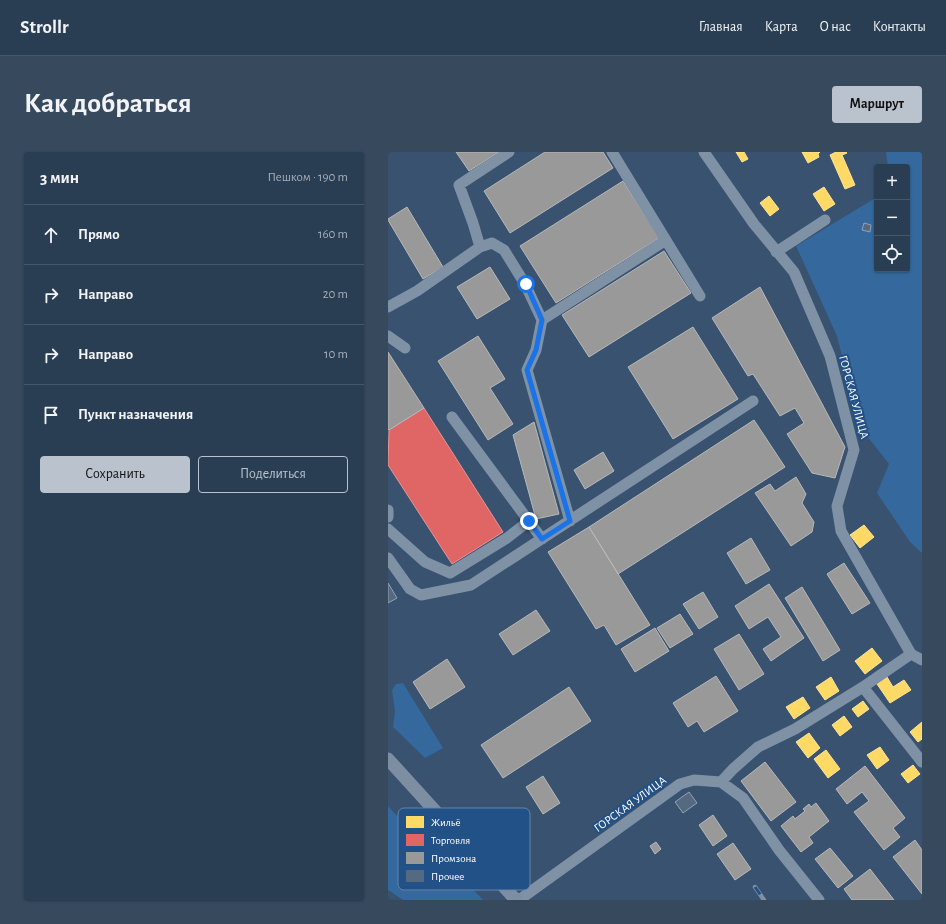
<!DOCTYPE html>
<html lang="ru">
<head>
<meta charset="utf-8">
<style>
  :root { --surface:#2a3e53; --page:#36495d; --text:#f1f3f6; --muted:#a5aeb8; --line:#46576a; --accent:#b9c2cd }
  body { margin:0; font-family:"Alegreya Sans",sans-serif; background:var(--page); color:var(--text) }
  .controls { position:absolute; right:12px; top:12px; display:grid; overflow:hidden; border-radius:4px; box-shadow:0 1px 3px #0004 }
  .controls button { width:36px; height:36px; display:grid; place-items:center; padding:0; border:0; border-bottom:1px solid var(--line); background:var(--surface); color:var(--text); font:20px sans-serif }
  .stop { position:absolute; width:12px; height:12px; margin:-9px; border:3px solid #1a73e8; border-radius:50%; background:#fff }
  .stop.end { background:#1a73e8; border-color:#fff; box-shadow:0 1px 4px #0008 }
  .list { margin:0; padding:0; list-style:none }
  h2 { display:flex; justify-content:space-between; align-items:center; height:52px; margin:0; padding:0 16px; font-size:17px }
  h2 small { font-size:13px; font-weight:400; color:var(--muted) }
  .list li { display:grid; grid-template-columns:26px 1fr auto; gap:12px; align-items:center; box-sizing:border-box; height:60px; padding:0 16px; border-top:1px solid var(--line) }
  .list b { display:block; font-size:15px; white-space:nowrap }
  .list em { font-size:13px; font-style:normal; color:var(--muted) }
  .actions { display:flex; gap:8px; padding:12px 16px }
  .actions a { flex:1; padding:9px 0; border:1px solid var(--accent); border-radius:4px; text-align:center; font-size:14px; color:var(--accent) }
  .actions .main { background:var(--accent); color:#111 }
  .icon { flex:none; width:22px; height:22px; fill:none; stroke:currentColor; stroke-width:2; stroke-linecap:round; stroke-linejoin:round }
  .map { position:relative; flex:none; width:534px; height:748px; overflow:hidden; border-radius:4px }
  header { display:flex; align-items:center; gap:24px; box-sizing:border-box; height:56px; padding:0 20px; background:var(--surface); border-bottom:1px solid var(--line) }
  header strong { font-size:19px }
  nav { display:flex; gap:22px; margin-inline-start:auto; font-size:14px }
  .intro { display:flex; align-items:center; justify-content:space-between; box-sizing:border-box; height:96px; padding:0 24px }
  h1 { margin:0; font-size:28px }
  .button { padding:10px 18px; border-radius:4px; background:var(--accent); color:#111; font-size:14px; font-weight:700 }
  main { display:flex; gap:24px; padding:0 24px }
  aside { flex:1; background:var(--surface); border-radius:4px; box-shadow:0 1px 3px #0004 }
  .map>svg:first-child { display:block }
  .green { fill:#35689c }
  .homes { fill:#ffd966; stroke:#ffe494 }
  .shops { fill:#e06666; stroke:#e99494 }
  .industry { fill:#999; stroke:#b8b8b8 }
  .building { fill:#556a81; stroke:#92a2b3 }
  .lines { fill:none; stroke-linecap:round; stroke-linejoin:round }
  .minor { stroke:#7f91a5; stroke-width:11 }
  .major { stroke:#7e8ea2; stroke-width:13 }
  .rail-casing { stroke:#7f91a4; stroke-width:4.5 }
  .rail { stroke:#215186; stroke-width:3; stroke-dasharray:9; stroke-linecap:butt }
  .route { stroke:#1a73e8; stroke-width:5 }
  .labels { text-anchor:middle; stroke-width:4; stroke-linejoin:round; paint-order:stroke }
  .street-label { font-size:12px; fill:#fff; stroke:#215186 }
  .key { fill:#215186; stroke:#6485aa; stroke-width:1 }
  .key-label { font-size:11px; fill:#fff }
</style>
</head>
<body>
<header>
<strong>Strollr</strong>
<nav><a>Главная</a><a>Карта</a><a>О нас</a><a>Контакты</a></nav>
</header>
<div class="intro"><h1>Как добраться</h1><a class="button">Маршрут</a></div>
<main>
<aside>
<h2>3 мин<small>Пешком · 190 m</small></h2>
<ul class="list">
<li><svg class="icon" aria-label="ahead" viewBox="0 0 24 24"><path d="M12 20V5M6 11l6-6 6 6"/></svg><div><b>Прямо</b></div><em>160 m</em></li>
<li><svg class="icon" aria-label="right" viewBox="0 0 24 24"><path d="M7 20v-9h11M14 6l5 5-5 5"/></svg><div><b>Направо</b></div><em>20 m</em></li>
<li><svg class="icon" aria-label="right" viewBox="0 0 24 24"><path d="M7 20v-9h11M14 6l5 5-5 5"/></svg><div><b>Направо</b></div><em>10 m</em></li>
<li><svg class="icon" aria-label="arrive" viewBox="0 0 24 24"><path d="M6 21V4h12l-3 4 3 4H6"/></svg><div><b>Пункт назначения</b></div></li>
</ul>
<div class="actions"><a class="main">Сохранить</a><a>Поделиться</a></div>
</aside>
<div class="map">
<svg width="534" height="748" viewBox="0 0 534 748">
  <rect width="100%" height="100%" fill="#38526f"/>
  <path class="green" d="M498,0H534V401L522,390L489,341L501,312L472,275L449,184L408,94L489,45V117H519V15H500Z
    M15,531L55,596L37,606L5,575L7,559L4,538L8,532Z
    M0,654L21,677L46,695L57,719L83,735L95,748H15L0,738Z"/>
  <path class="homes" d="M348,0H356L360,7L354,10Z
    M414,0H432L430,2L431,5L420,11Z
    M448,0H458L459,1L454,3L467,33L457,37L442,3Z
    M436,35L447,52L436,59L425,42Z
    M381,44L391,57L382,64L372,51Z
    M476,373L486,385L472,396L462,383Z
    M484,496L494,509L477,522L467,509Z
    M443,525L451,539L437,548L428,535Z
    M499,525L505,535L516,528L523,538L502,551L489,532Z
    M415,545L422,556L406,567L398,555Z
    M475,549L481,557L470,565L464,557Z
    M456,564L464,575L452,584L444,573Z
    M534,570V587L530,590L522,580Z
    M421,581L432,596L420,606L408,590Z
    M492,595L501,608L489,617L479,603Z
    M438,598L452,617L440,626L426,607Z
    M525,613L532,622L520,631L513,622Z"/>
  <path class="shops" d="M36,256L115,380L64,412L0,313L1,278Z"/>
  <path class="industry" d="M68,0H111L81,19Z
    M157,0H215L225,16L122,81L96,39Z
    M235,29L271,86L168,151L132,94Z
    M19,55L55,115L35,127L0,68V67Z
    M276,99L303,141L201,205L174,163Z
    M102,115L122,147L89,167L69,135Z
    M372,135L457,295L447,326L424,321L399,282L416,271L407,256L392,264L365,222L360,224L324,166Z
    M305,175L350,247L285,287L240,215Z
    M90,184L117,227L102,236L125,272L100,288L50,209Z
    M0,200L36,256L1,278L0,277Z
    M366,268L397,315L230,422L201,375Z
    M146,270L171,362L148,367L125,283Z
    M215,300L226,319L197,337L186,318Z
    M408,325L418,342L414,351L426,370L424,380L403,394L367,341L382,332L387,339Z
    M201,375L262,473L228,493L216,473L208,477L160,400Z
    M363,386L382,418L358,432L339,401Z
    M456,411L482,451L464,462L439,422Z
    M381,432L416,486L383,509L375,497L393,485L380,465L361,477L347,454Z
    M414,435L452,498L435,509L397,446Z
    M315,440L330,465L311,477L295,452Z
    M148,458L162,479L125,503L111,482Z
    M292,462L305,482L282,496L269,476Z
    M267,476L281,499L247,520L233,497Z
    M351,482L376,522L351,538L326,497Z
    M59,507L77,535L42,557L25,530Z
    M328,524L350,559L316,580L309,569L300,575L285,551Z
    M181,535L203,569L115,626L93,593Z
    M377,610L408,650L383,669L353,629Z
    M477,614L517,666L505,676L512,685L496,698L466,660L481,649L474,640L459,652L448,637Z
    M155,624L172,651L155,662L138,635Z
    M428,651L441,669L421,685L425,691L413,700L393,674L405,664L407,667L417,659L415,657L421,652L423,655Z
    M325,663L339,684L325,694L311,673Z
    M527,688L534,698V742L505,705Z
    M268,690L273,697L267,702L262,694Z
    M345,691L363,717L347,728L329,702Z
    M442,696L465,724L450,736L427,707Z
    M482,717L506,748H464L456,737Z"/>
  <path class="building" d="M476,71L483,73L482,80L474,78Z
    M0,431L9,446L0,451Z
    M301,640L309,651L295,661L287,650Z"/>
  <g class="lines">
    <path class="minor" d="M224,0L312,144
      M316,0L366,72L406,120L442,204L466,298L449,354L453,379L523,502
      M92,95L104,91L116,98L137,132L154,168L148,198L139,218L182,369
      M388,100L437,68
      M0,155L29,139L92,95L85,71L71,33L121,0
      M154,168L278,88
      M0,184L17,196
      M64,265L154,387
      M0,358V365
      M0,377L37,410L62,421L119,386L141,369
      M0,406L22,437L33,443L83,433L365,249
      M523,502L534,508
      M475,535L534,610
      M333,630L345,617L370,595L407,577L475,535L523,502
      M333,630L355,646L391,698L431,748
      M131,748L292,632L306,628L333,630"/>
    <path class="major" d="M0,607L128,748"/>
    <defs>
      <path id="rail" d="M367,735L376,748"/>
    </defs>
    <use href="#rail" class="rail-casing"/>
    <use href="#rail" class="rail"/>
  </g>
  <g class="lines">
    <path class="route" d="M138,132L154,168L148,198L139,218L182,369L154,387L141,369"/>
  </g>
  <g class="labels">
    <g class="street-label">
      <text transform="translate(466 245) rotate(75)" y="4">ГОРСКАЯ УЛИЦА</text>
      <text transform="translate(242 652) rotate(-36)" y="4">ГОРСКАЯ УЛИЦА</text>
    </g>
  </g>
  <rect x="10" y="656" width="132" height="82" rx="6" class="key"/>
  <rect x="18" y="664" width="18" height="12" fill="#ffd966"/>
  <rect x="18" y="682" width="18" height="12" fill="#e06666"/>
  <rect x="18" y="700" width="18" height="12" fill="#999"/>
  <rect x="18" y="718" width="18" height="12" fill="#556a81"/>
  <g class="key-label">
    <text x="43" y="674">Жильё</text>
    <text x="43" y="692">Торговля</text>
    <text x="43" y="710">Промзона</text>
    <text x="43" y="728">Прочее</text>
  </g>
</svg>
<div class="controls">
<button>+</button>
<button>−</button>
<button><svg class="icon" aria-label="locate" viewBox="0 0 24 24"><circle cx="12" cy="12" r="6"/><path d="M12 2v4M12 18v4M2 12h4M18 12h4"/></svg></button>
</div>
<div class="stop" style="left:138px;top:132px"></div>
<div class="stop end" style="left:141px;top:369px"></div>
</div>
</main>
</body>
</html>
